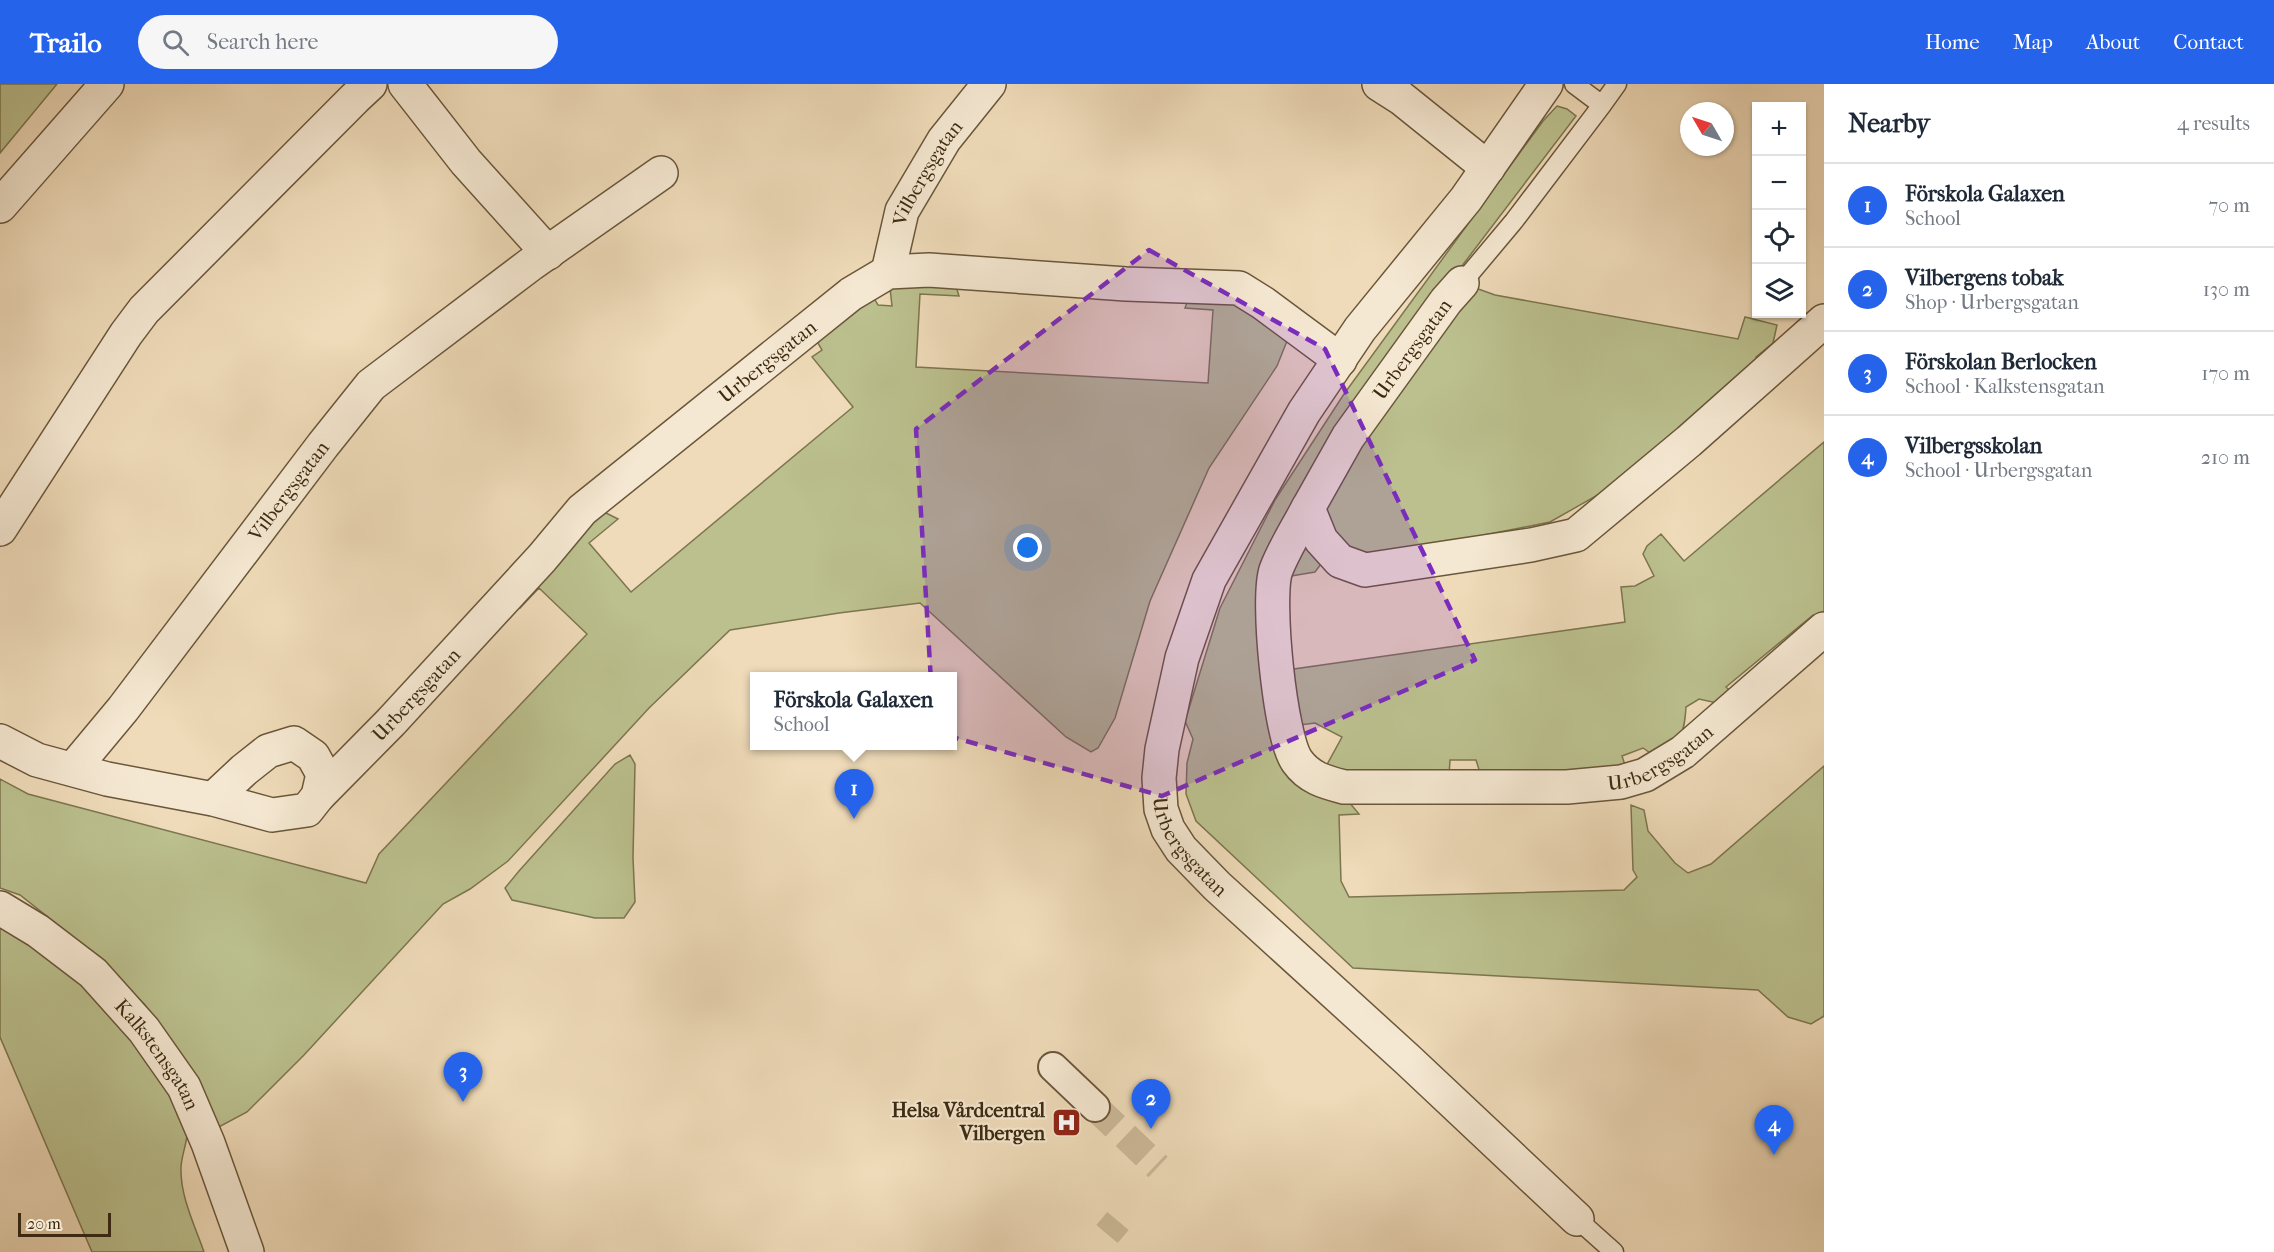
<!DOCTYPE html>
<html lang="en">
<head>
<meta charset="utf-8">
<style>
  :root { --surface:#fff; --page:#f6f6f7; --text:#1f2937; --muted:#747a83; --line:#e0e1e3; --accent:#2563eb }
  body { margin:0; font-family:"IM FELL French Canon",serif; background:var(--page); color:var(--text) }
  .controls { position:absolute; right:18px; top:18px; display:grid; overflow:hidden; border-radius:0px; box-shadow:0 2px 4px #0004 }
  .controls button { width:54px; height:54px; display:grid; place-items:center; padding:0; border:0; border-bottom:2px solid var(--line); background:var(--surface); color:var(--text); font:30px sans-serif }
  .compass { position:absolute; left:1680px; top:18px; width:54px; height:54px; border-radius:50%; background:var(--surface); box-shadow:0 2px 4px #0004; rotate:309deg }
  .scale { position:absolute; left:18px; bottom:15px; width:93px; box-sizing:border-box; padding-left:6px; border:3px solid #3d2a10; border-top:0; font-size:16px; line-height:21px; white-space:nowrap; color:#3d2a10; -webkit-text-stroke:4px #f5e8d2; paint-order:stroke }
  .you { position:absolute; left:1028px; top:464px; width:21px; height:21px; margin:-15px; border:4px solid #fff; border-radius:50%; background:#1a73e8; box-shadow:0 0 0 9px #1a73e833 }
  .badge { display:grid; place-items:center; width:39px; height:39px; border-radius:50%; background:var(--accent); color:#fff; font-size:20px; font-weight:700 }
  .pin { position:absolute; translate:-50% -50px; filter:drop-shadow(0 2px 3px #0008) }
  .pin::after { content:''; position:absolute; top:32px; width:21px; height:18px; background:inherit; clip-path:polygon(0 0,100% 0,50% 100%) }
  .popup { position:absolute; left:750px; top:588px; width:207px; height:78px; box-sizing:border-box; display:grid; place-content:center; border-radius:0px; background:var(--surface); filter:drop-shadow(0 2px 4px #0005); font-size:20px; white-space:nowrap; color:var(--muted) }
  .popup b { font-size:22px; color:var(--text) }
  .popup::after { content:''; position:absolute; left:50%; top:100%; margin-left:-12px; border:12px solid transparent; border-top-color:var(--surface) }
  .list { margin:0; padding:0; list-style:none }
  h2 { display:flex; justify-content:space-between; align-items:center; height:78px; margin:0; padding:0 24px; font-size:26px }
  h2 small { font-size:20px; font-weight:400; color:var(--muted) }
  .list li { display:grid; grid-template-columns:39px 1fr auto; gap:18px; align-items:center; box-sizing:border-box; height:84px; padding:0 24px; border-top:2px solid var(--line) }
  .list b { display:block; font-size:22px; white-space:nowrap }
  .list p { margin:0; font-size:20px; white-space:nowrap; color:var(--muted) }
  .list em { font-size:20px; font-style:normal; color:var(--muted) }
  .icon { flex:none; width:33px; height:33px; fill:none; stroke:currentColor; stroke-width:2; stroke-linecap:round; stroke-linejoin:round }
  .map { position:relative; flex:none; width:1824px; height:1168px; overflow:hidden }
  header { display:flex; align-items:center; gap:36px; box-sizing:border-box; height:84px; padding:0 30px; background:var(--accent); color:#fff }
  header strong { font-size:28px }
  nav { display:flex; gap:33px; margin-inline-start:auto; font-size:21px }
  .search { width:420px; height:54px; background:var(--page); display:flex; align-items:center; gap:15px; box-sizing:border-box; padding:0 21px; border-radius:33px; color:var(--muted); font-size:22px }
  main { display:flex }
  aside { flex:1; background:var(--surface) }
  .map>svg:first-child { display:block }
  .green { fill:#bbc08e; stroke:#7c754f; stroke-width:1.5 }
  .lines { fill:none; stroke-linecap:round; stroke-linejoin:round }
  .pedestrian-tunnel { stroke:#cbb897; stroke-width:28; stroke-dasharray:28 14; stroke-linecap:butt }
  .service-casing { stroke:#6a563a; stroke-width:21 }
  .pedestrian-casing { stroke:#6a563a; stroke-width:32 }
  .minor-casing { stroke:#6a563a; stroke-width:36 }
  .service { stroke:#f5e8d2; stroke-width:18 }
  .pedestrian { stroke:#f5e8d2; stroke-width:28 }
  .minor { stroke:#f5e8d2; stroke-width:33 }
  .marked { fill:#7b2cbf; fill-opacity:0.2; stroke:#7b2cbf; stroke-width:4.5; stroke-dasharray:12 8; stroke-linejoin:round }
  .labels { text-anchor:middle; stroke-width:4.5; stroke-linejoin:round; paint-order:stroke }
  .street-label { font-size:20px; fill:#3d2a10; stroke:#f5e8d2 }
  .poi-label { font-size:20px; font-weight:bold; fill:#3d2a10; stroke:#f5e8d2; text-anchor:end }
</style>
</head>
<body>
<header>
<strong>Trailo</strong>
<div class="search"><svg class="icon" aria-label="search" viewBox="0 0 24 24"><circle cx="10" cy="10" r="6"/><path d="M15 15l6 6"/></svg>Search here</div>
<nav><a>Home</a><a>Map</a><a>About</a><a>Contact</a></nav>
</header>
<main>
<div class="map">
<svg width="1824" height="1168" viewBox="0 0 1824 1168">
  <rect width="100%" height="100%" fill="#efdbb9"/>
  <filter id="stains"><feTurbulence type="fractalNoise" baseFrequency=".00333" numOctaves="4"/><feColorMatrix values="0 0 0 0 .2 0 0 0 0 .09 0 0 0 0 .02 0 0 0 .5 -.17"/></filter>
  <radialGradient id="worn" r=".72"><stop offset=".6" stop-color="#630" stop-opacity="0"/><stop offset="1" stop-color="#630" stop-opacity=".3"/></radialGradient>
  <path class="green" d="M0,0H57L0,69Z
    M1557,22L1567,25L1576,32L1452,195L1299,420L1274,628L1359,730L1339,731L1341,797L1349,813L1624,806L1637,793L1633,786L1631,721L1644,726L1648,747L1675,779L1688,789L1711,780L1824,682V932L1811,940L1788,933L1758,906L1353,884L1196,737L1186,710L1187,679L1193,655L1185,637L1220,524L1275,416L1344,310L1543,37Z
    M954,196L959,212L920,210L916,283L1208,299L1213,226L1185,224L1188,216L1251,218L1289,252L1277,282L1209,384L1150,517L1115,634L1098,664L1091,668L1066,653L920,519L839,529L730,546L649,624L508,777L470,805L443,820L304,971L247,1028L217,1044L183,974L145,921L101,875L20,811L0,804V695L28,710L366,799L379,770L587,550L539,504L520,524L515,516L602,427L618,435L589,459L631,508L853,323L812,273L822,266L815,254L870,207L878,221L892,222L890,204Z
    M1470,202L1495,211L1738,255L1745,233L1777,241L1773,259L1756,273L1762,280L1640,387L1550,438L1459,456L1374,476L1349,469L1325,433L1326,413Z
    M1824,358V533L1822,535L1813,531L1726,603L1734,610L1717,619L1699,615L1686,623C1684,655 1680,657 1653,671L1643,664L1622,672L1625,681L1608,683L1481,692L1476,676H1450L1449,692L1324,686L1342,653L1315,639L1300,641L1290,597L1294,585L1625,538L1621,503L1635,502L1654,492L1643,470L1647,462L1661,450L1684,477Z
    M1302,455L1321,480L1315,488L1291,492Z
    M630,671L635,680L633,774L635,818L624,834H595L512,816L505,804L519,787L615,680Z
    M0,842C69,877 121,935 163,1000C170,1011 180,1023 185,1035C192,1050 181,1069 181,1084C180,1112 195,1142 204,1168H92L0,953Z"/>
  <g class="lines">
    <path class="pedestrian-tunnel" d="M1095,1023L1158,1083
      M1107,1150L1118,1137"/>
    <defs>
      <path id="service" d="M1602,21L1617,0
        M1462,199L1514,137L1602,21L1574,0
        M1577,1135L1614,1168"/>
      <path id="pedestrian" d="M1053,983L1095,1023"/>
      <g id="minor">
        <path d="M405,0L466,78L548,169"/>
        <path d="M1379,0L1401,14L1488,84"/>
        <path id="s1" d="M1546,0L1466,115L1360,245L1304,328L1209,496L1182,574L1162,665L1159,694L1161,725L1168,745L1181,765L1217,802L1408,976L1577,1135"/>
        <path d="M0,122L107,0"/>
        <path id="s2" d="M888,188L902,127L944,56L989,0"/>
        <path d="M1462,199L1446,217L1348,353L1308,424L1321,456L1340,477L1365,486L1531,461L1576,451L1689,357L1824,237"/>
        <path id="s3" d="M1308,424C1297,445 1284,465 1276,486C1266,514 1280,653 1297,677C1309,694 1325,698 1344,703H1567L1621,698L1645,691L1683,668L1824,545"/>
        <path d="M0,445L126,250L144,226L355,14L370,0"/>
        <path d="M0,657L37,676L107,695L213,715L272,731L307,726L318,712L323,690L313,672L294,659L268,667L244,686L213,715"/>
        <path id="s4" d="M73,685L123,625L323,361L371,301L531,180L661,89"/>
        <path id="s5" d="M318,712L391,638L542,474L582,426L851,210L888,188L929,186L1126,200L1239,204L1263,219L1340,276"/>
        <path id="s6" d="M0,824L38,847L93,889L144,946L184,1003L208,1059L247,1168"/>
      </g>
    </defs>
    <use href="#service" class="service-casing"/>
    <use href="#pedestrian" class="pedestrian-casing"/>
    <use href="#minor" class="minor-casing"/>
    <use href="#service" class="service"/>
    <use href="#pedestrian" class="pedestrian"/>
    <use href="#minor" class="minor"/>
  </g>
  <path class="marked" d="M1149,166L1325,265L1475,576L1162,712L934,648L916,345Z"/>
  <defs>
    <symbol id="hospital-square" viewBox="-11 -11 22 22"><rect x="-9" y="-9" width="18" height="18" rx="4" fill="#8f2418" stroke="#f5e8d2"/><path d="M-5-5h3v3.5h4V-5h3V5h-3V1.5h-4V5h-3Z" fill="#fff"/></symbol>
  </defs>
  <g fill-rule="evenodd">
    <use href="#hospital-square" x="1050" y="1022" width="33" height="33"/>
  </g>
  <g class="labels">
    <g class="street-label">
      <text dy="7" stroke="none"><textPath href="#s2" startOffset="108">Vilbergsgatan</textPath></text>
      <text transform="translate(1412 265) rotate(-54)" y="7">Urbergsgatan</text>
      <text dy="7" stroke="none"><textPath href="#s5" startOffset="627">Urbergsgatan</textPath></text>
      <text dy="7" stroke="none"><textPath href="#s4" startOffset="352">Vilbergsgatan</textPath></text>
      <text dy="7" stroke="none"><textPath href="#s5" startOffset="141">Urbergsgatan</textPath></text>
      <text dy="7" stroke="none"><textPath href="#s3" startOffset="642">Urbergsgatan</textPath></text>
      <text dy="7" stroke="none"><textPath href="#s1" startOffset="884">Urbergsgatan</textPath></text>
      <text dy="7" stroke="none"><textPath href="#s6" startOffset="218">Kalkstensgatan</textPath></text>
    </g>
    <g class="poi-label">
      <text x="1045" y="1033">Helsa Vårdcentral<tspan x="1045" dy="23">Vilbergen</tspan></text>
    </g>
  </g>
  <rect width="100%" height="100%" filter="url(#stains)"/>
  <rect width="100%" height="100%" fill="url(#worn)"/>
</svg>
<div class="controls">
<button>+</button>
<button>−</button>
<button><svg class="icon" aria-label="locate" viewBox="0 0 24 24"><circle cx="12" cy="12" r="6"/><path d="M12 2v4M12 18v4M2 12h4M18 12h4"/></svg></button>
<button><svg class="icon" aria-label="layers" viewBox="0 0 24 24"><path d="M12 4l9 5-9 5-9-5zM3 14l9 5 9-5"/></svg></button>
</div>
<svg class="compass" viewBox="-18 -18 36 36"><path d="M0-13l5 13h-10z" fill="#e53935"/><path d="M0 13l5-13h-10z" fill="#747a83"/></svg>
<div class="scale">20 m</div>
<div class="you"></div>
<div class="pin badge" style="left:854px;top:735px">1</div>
<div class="popup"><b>Förskola Galaxen</b>School</div>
<div class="pin badge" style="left:1151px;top:1045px">2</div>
<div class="pin badge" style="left:463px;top:1018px">3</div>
<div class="pin badge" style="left:1774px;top:1071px">4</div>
</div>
<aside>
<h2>Nearby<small>4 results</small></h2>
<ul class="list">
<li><span class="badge">1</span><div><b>Förskola Galaxen</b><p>School</p></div><em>70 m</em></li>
<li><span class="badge">2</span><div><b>Vilbergens tobak</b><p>Shop · Urbergsgatan</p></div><em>130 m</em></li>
<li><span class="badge">3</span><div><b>Förskolan Berlocken</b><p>School · Kalkstensgatan</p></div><em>170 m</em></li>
<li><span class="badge">4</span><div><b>Vilbergsskolan</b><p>School · Urbergsgatan</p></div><em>210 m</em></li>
</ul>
</aside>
</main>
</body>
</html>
